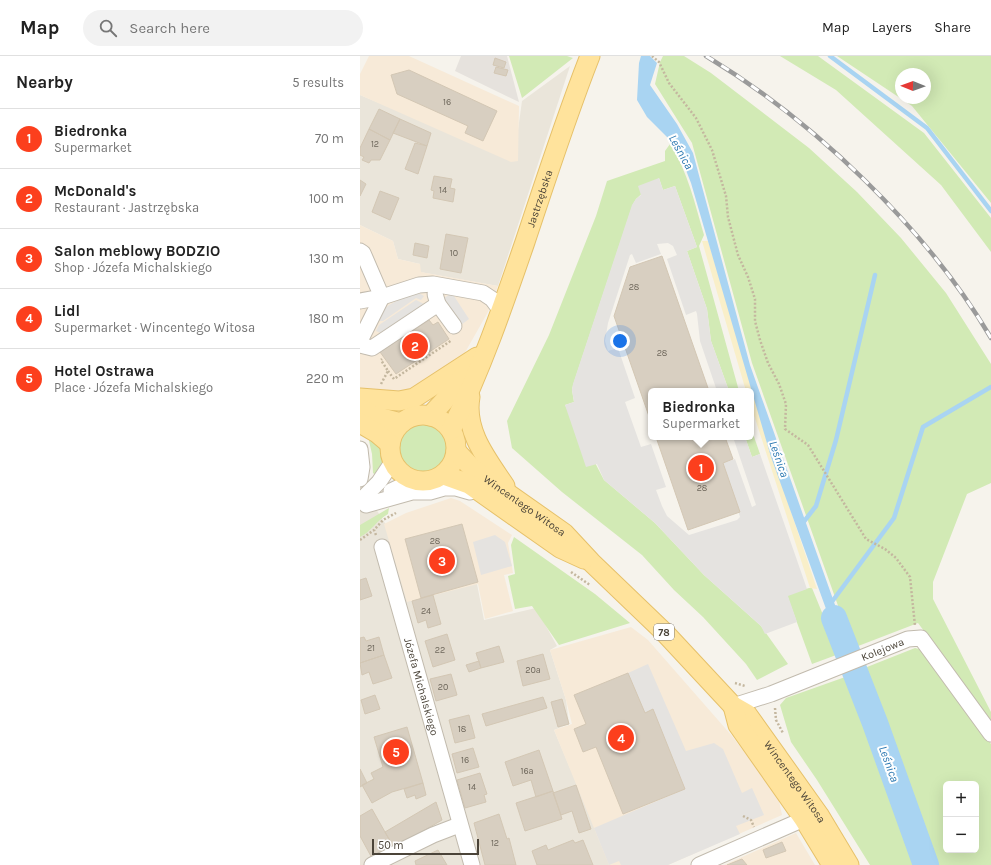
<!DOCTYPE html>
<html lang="en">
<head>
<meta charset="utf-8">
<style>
  :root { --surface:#fff; --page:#f2f2f2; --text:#222; --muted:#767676; --line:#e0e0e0; --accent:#fc3f1d }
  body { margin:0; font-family:Karla,sans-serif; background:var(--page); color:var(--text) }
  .controls { position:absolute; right:12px; bottom:12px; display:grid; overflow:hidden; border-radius:6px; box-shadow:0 4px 16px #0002 }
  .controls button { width:36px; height:36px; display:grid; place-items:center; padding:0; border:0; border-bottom:1px solid var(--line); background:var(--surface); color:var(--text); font:20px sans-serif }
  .compass { position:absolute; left:535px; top:12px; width:36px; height:36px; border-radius:50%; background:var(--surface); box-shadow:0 4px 16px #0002; rotate:271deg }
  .scale { position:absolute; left:12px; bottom:10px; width:107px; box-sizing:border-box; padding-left:4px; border:2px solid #4b4439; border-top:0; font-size:11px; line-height:14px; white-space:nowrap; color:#4b4439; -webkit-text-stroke:3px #fff; paint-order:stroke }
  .you { position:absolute; left:260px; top:285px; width:14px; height:14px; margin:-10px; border:3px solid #fff; border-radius:50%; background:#1a73e8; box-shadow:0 0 0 6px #1a73e833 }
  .badge { display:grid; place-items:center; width:26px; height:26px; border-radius:50%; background:var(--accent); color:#fff; font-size:13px; font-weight:700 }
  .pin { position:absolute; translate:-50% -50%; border:2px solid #fff; box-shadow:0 1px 4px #0006 }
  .popup { position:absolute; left:288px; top:332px; width:106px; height:52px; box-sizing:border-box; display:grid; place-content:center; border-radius:6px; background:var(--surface); filter:drop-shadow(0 1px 3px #0005); font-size:13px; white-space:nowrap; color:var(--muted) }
  .popup b { font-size:15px; color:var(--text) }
  .popup::after { content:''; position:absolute; left:50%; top:100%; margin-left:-8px; border:8px solid transparent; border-top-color:var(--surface) }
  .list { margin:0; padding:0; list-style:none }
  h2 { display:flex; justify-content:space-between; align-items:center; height:52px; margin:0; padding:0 16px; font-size:17px }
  h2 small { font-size:13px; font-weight:400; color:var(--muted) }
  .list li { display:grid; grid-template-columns:26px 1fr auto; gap:12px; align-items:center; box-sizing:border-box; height:60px; padding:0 16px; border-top:1px solid var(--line) }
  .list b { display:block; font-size:15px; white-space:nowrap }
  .list p { margin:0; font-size:13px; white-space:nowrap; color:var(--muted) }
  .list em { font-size:13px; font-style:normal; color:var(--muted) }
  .icon { flex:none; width:22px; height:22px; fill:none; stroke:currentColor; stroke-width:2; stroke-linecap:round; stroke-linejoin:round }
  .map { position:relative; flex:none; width:631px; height:809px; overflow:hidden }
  header { display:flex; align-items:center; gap:24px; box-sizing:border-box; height:56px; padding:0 20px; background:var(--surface); border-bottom:1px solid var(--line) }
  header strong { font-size:19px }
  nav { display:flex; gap:22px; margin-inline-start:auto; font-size:14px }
  .search { width:280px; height:36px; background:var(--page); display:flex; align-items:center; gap:10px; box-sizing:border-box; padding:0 14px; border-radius:22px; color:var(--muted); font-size:15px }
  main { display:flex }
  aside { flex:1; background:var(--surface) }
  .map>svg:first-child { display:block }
  .residential { fill:#eae5da }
  .commercial { fill:#f7ead8 }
  .industrial { fill:#e6e2dd }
  .green { fill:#d2eab5; fill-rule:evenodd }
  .sand { fill:#f9efc9 }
  .parking { fill:#e5e3e0 }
  .water { fill:#a9d4f2 }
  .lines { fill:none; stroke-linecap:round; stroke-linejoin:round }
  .stream { stroke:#a9d4f2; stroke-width:4.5 }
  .river { stroke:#a9d4f2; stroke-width:26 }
  .building { fill:#d8cfc1; stroke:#d3c7b4 }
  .minor-casing { stroke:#c2bbae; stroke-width:17 }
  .major-casing { stroke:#e6c16a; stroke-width:21 }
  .path { stroke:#c4b79f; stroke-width:2.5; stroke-dasharray:2 2; stroke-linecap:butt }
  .minor { stroke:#fff; stroke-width:15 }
  .major { stroke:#ffe39c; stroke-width:19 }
  .rail-casing { stroke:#9a9a9a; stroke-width:4.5 }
  .rail { stroke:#fff; stroke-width:3; stroke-dasharray:9; stroke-linecap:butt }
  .labels { text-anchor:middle; stroke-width:4; stroke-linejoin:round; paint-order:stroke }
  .number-label { font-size:9px; fill:#6e675b }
  .shield { fill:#fff; stroke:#817c74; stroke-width:1 }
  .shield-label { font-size:10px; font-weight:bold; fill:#4b4439 }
  .street-label { font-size:11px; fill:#4b4439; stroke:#fff }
  .water-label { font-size:12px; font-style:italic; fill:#2e7ab2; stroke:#fff }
</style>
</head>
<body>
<header>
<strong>Map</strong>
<div class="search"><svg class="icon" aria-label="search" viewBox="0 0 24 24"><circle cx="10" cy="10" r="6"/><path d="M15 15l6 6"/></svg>Search here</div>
<nav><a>Map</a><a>Layers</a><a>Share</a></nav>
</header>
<main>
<aside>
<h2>Nearby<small>5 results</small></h2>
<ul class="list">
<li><span class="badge">1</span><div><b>Biedronka</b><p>Supermarket</p></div><em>70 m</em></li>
<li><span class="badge">2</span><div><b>McDonald's</b><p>Restaurant · Jastrzębska</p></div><em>100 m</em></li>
<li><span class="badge">3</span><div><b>Salon meblowy BODZIO</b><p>Shop · Józefa Michalskiego</p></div><em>130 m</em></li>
<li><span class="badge">4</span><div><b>Lidl</b><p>Supermarket · Wincentego Witosa</p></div><em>180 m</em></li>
<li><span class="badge">5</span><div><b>Hotel Ostrawa</b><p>Place · Józefa Michalskiego</p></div><em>220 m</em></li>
</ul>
</aside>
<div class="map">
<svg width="631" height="809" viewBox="0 0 631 809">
  <rect width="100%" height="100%" fill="#f6f3ec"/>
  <path class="residential" d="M210,10L138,230L60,216V208L38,203L33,185L0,169V39L154,103L162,45Z
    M0,428L30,475L117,528L124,564L176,552L197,590L190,594L206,644L209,668L194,674L251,809H0Z"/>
  <path class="commercial" d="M9,0H49L159,50L158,105L151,106L0,39V18Z
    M0,169L33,185L38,203L60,208L61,216L138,230L128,256L103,300L76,322L37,339L0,333Z
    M91,442L100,445L152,479L148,487L153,517L144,519L153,555L125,563L118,528L47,546L24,468L46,457Z
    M271,571L288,584L372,680L418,740L422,759L308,809H249L194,674L212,668L206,644L190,594Z
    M436,777L455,809H364Z"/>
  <path class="industrial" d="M101,0H147L159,46L95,15Z"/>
  <path class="green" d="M149,0H207L213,2L162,42Z
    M303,0H324L351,17L449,92L497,136L541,182L586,237L631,308V427L607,438L573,526V543L631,656V665L558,567L493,592L392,307L332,87L295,28L300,6Z
    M420,0H458L564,77L631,162V196L581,129L476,34Z
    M477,0H631V147L552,50ZM541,18H565V42H541Z
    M310,88C328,116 335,148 344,179L339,190L379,335H369L351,285L347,253L327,195L337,191L315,130L303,134L299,122L276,143L273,148L213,329L212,334L214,346L205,349L244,424L295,467L344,519L401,570L428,608L397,624L386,608L343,561L314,534L282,499L202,436L152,392L147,365L189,279L236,160L247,125L305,105V95Z
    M37 392a26 26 0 1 1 52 0a26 26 0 1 1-52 0Z
    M391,372L400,398L392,401L385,381H391Z
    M11,379C25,394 26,401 17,420L13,417L12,398L9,385Z
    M29,452L28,458C17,464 11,476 0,481V469Z
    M154,481L235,538L270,567L199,589L172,550L155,553L148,520L155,518L151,489Z
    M449,532H452L479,598L452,608L427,539Z
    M555,592L563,594L631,688V809H573L524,667L502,613ZM586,728H616V794H586Z
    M488,620L510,671L559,809H510L457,724L431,686L420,649L426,642Z"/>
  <path class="sand" d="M342,185H348L425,438L457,533L450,532L391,350V335H386Z"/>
  <path class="parking" d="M299,122L303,134L315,130L337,191L327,195L347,253L351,285L369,335H357L340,285L337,258L336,255L326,259L307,203L317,199L313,190L308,187L297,188L301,198L276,207L272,198L270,199L248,267L245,285L248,295L258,292L275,342L265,346L281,391L291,388L306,431L296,434L302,450L307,460L329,479L377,464L380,461L363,407L375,403L392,451L396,449L373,381H385L392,401L400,398L447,533L428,540L437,566L405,578L401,570L344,519L295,467L244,424L237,408L226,411L205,349L214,346L212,334L213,328L272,149L276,143L281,139L278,130Z
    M55,235L64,240L61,244L56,242L23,265H17L20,257L29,249Z
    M92,237L109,263L101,269L84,242Z
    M56,244L66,249L23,278L16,275L19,269Z
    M135,479L145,486L152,510L121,519L113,486Z
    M288,608L326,695L354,687L363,693L382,737L392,732L404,759L376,770L380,778L308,809H261L259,805L249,809L234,772L325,733L293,653L285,657L268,617Z"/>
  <path class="water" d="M281,0H290L297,7L290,29L317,68L333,97L390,309L491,594L482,597L411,401L331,127L320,99L308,82L287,61L277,44L279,7Z"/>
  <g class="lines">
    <path class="stream" d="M470,0L567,72L631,155
      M442,468L456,450L476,384L515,219
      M471,547L534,462L563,371L631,331"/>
    <path class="river" d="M474,562L515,667L566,809"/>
  </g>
  <path class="building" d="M135,2L146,6L144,12L133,9Z
    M136,11L148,14L146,20L134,17Z
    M49,14L137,55L123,85L105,77L108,70L37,38L31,19Z
    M19,53L40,63L30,84L9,73Z
    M40,63L71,77L67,90L33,77Z
    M9,73L30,84L20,104H11L9,107L2,104L4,101L0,99V92Z
    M55,87L67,90L58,118L45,113Z
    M74,120L92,123L90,132L95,133L93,146L73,142L74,135L71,134Z
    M0,124L6,128L0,140Z
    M20,135L39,142L30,164L12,156Z
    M86,178L108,182L101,217L80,213Z
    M55,187L69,190L67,202L53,199Z
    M302,200L349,335H291V366L254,260L270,211Z
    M69,264L73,269L78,266L89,283L36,318L20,296Z
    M296,381H365L373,403L363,407L380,456L328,474Z
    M102,468L118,526L61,542L45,483Z
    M6,522L12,540L0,544V524Z
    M73,539L81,568L68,572L66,564L58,567L52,545Z
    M87,578L95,604L73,611L65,585Z
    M4,581L6,585L19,581L24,599L0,607V582Z
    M139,590L144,606L121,612L116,597Z
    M183,598L190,623L163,630L157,605Z
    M24,599L32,622L13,628L9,616L2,619L0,607Z
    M119,605L121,612L109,616L106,609Z
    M268,617L285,657L293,653L325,733L263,758L236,691L223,696L214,673L226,668L214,639Z
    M91,618L97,639L76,645L70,623Z
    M15,639L20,653L5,658L1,644Z
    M183,641L187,652L126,670L122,658Z
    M202,643L209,668L198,671L191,646Z
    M109,659L115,682L95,687L89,664Z
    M47,671L63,727L32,736L12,747L2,729L14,723L11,717L23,711L14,681Z
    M113,692L119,711L97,717L92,698Z
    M179,694L193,735L176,741L171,724L153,730L145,706Z
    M0,713L7,727L0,731Z
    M120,717L127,738L124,739L126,746L105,752L97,724Z
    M63,727L66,739L56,743L55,739L47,742L44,733Z
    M216,729L231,773L219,777L212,755L201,759L193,737Z
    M193,735L202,763L165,775L156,747Z
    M76,746L82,764L34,792L25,776Z
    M12,753L34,792L13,804L0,780V760Z
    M139,758L147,783L149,782L156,809H125L114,767Z
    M213,784L215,787L223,784L233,809H177L172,795L186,789L188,794Z
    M422,786L426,795L406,802L403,794Z
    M78,794L87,809H56L55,805Z
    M382,803L387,809H367Z"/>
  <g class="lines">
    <defs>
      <g id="minor">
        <path d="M0,195L3,197L22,241"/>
        <path d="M75,238L78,248L94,270"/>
        <path d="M0,245L22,241L59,229L73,228L123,237L132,243L141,255"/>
        <path d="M0,285L22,241"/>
        <path d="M0,289L12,292L78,248"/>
        <path d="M0,393L2,411L0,423"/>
        <path d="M31,435L54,424"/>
        <path d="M0,445L19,426L33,405"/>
        <path d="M6,449L52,436H70L84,432H96L110,436"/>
        <path id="s1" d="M22,491L112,809"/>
        <path id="s2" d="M373,650L411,638L548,583L561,582L631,678"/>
        <path d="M12,809L73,779L99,769"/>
        <path d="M339,809L444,763"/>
      </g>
      <g id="major">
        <path d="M110,341C104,375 127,403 145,430"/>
        <path d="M0,342L39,345L54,342L117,301"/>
        <path d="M0,353L14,360L41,367"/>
        <circle cx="63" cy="392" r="33"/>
        <path d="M70,360L84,345L111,310"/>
        <path d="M0,367L17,377L30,388"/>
        <path id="s3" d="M91,374C121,314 143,250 165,186C186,123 206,61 230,0"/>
        <path id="s4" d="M96,395L113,413L204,477L231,506L305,577L373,650L387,658L459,759L489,809"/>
        <path d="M84,419L109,428L200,492L224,503"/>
        <path d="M373,650L378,669L444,763L472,809"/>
      </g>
    </defs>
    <use href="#minor" class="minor-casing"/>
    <use href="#major" class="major-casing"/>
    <path class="path" d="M292,0L299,6L309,27L336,62L352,94L366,140L368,161L378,199L388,221L395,243V265L400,284L408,307L419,328L426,348L425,373L448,389L506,483L525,493L536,502L550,521L555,570
      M28,315L34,323L92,284
      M21,328L28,315L21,304L22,303
      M16,479L14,474L23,464L36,457
      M0,484L14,474
      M211,516L230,529
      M375,627L385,630
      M415,652L416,664L423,677
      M383,760L391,764L394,771"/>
    <use href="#minor" class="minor"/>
    <use href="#major" class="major"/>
    <defs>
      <path id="rail" d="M346,0C454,65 567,173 631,282"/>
    </defs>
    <use href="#rail" class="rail-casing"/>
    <use href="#rail" class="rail"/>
  </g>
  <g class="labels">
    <g class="number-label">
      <text x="87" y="49">16</text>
      <text x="15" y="91">12</text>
      <text x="83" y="137">14</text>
      <text x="94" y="200">10</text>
      <text x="274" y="234">28</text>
      <text x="302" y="300">28</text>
      <text x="342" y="435">28</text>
      <text x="75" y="488">28</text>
      <text x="66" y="558">24</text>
      <text x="11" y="595">21</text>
      <text x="80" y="597">22</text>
      <text x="173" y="617">20a</text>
      <text x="83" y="634">20</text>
      <text x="102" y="676">18</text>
      <text x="105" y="707">16</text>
      <text x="167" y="718">16a</text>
      <text x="112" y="734">14</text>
      <text x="135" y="790">12</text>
    </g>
    <rect class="shield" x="294" y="568" width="20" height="16" rx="3"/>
    <g class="shield-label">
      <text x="304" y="580">78</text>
    </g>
    <g class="street-label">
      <text dy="4" stroke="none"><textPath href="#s3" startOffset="248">Jastrzębska</textPath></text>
      <text dy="4" stroke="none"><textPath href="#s4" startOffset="88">Wincentego Witosa</textPath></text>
      <text dy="4" stroke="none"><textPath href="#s2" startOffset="160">Kolejowa</textPath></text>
      <text dy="4" stroke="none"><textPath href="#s1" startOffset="145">Józefa Michalskiego</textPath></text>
      <text dy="4" stroke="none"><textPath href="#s4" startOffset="477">Wincentego Witosa</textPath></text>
    </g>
    <g class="water-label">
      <text transform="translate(321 96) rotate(61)" y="4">Leśnica</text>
      <text transform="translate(419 403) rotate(71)" y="4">Leśnica</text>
      <text transform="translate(529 708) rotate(70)" y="4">Leśnica</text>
    </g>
  </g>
</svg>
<div class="controls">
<button>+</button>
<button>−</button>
</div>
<svg class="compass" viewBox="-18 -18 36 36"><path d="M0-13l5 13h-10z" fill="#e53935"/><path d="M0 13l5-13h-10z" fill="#767676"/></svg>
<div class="scale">50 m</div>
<div class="you"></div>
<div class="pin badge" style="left:341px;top:412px">1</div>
<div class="popup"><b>Biedronka</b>Supermarket</div>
<div class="pin badge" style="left:55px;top:290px">2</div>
<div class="pin badge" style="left:82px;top:505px">3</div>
<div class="pin badge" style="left:261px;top:682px">4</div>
<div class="pin badge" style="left:36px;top:696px">5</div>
</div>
</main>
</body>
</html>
